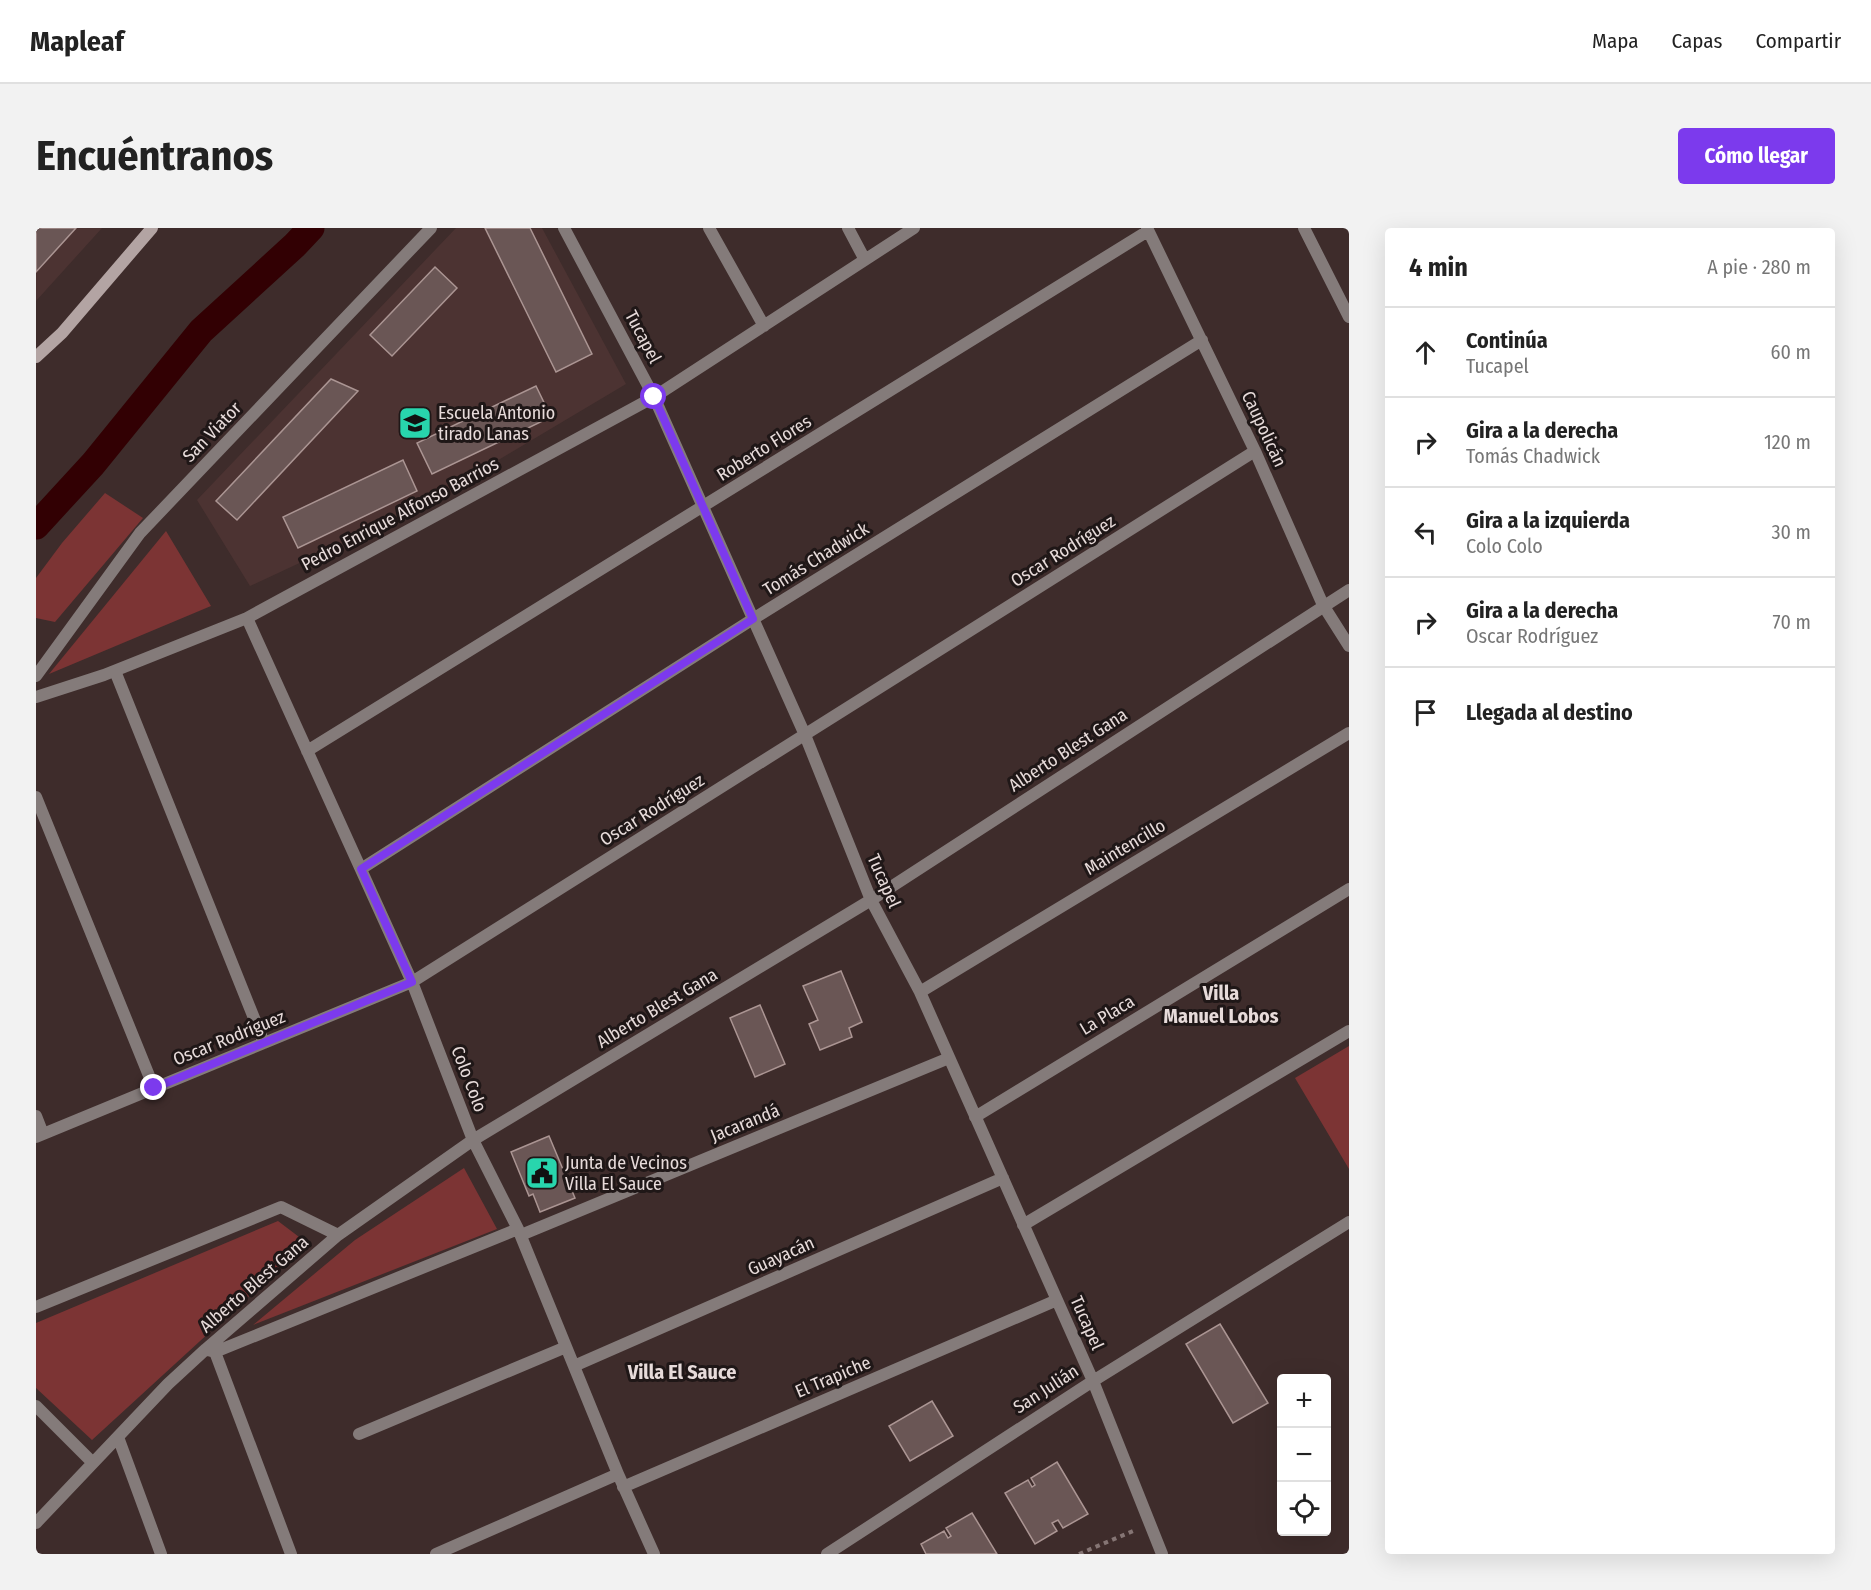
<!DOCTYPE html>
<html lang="es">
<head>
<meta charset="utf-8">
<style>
  :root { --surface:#fff; --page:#f2f2f2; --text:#222; --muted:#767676; --line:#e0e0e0; --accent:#7c3aed }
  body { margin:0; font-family:"Fira Sans Condensed",sans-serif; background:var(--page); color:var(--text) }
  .controls { position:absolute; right:18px; bottom:18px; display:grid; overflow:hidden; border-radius:6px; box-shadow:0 6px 24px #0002 }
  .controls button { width:54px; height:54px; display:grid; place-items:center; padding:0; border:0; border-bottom:2px solid var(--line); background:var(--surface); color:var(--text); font:30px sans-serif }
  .stop { position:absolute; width:18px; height:18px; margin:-14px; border:4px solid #7c3aed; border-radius:50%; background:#fff }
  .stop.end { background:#7c3aed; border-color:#fff; box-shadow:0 2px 6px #0008 }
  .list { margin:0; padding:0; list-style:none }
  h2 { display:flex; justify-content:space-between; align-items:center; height:78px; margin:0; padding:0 24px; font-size:26px }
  h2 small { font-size:20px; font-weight:400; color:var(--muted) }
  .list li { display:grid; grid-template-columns:39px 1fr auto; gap:18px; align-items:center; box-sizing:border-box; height:90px; padding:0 24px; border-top:2px solid var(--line) }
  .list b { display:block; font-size:22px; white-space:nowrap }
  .list p { margin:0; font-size:20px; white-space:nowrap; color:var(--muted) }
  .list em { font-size:20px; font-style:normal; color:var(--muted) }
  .icon { flex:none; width:33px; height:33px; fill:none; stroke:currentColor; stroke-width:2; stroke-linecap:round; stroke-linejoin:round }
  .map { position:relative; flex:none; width:1313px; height:1326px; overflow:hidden; border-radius:6px }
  header { display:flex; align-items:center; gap:36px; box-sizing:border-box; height:84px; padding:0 30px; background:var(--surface); border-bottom:2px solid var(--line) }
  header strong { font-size:28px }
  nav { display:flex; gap:33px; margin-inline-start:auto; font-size:21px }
  .intro { display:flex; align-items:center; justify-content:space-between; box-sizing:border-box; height:144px; padding:0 36px }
  h1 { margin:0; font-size:42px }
  .button { padding:15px 27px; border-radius:6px; background:var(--accent); color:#fff; font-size:21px; font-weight:700 }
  main { display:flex; gap:36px; padding:0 36px }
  aside { flex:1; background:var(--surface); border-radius:6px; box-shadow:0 6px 24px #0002 }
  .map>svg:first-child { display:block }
  .built { fill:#4c3332 }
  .green { fill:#7c3434 }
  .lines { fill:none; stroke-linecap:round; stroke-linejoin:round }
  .canal { stroke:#320003; stroke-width:27 }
  .building { fill:#6a5655; stroke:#ab9593; stroke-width:1.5 }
  .path { stroke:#857574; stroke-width:4; stroke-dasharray:4.5 4.5; stroke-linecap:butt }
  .minor { stroke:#847b7a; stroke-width:12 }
  .secondary { stroke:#b3a4a3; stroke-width:12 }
  .route { stroke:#7c3aed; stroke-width:8 }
  .labels { text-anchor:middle; stroke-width:6; stroke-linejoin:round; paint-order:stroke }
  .street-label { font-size:18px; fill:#e7dbda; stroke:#1f1717 }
  .poi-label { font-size:18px; fill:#e7dbda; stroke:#1f1717; text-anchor:start }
  .neighbourhood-label { font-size:20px; font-weight:bold; fill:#e7dbda; stroke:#1f1717 }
</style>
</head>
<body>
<header>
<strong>Mapleaf</strong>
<nav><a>Mapa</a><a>Capas</a><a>Compartir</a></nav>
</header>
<div class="intro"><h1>Encuéntranos</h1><a class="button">Cómo llegar</a></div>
<main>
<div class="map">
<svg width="1313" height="1326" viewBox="0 0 1313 1326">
  <rect width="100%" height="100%" fill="#3e2c2b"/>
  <path class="built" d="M0,0H66L0,73Z
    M420,0H506L590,156L459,234L347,296L214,358L161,272Z"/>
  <path class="green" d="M69,265L107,290L19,394L0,390V350L26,315Z
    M130,303L175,378L13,446Z
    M1313,818V941L1259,850Z
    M428,940L461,1001L217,1097L319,1012Z
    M242,993L271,1015L56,1212L0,1160V1095Z"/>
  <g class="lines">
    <path class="canal" d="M0,298L57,236L165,103L259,17L275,0"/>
  </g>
  <path class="building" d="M0,0H40L0,44Z
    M449,0H494L556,126L520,144Z
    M399,39L421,60L356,128L334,107Z
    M295,151L322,163L201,292L180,273Z
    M500,158L515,189L396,246L381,215Z
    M367,232L381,263L262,320L247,289Z
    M805,743L826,794L813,800L816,809L784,822L773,796L782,792L767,758Z
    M724,777L749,836L719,849L694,790Z
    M513,908L539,970L504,984L497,966L493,968L475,924Z
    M1184,1096L1232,1175L1197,1195L1150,1116Z
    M896,1173L917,1208L874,1233L853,1198Z
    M1021,1234L1052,1286L1027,1300L1022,1292L1016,1295L1021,1303L999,1316L969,1265L992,1252L996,1259L999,1257L995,1250Z
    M936,1285L961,1326H890L885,1316L908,1303L912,1310L915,1308L910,1300Z"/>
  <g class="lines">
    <path class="path" d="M1043,1326L1097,1303"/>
    <path class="minor" d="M528,0L618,169L769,507L835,672L884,764L1057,1153L1126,1326
      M673,0L728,98
      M812,0L829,32
      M1111,0L1219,223L1287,377L1313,418
      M1268,0L1313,89
      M211,390L376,754L437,912L482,1001L582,1246L618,1326
      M79,443L228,815
      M0,448L104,305L395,0
      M0,469L68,447L211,390L618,169L878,0
      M271,523L1112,3
      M0,569L118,860
      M325,641L717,391L1166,112
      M884,764L1313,505
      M0,888L7,906
      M939,889L1313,661
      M0,909L376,754L1219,223
      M987,997L1313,803
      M485,1007L913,830
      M0,1079L245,979L302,1007
      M172,1122L179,1124L255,1326
      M179,1124L482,1001
      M538,1138L967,950
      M0,1178L56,1234
      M323,1206L530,1119
      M82,1209L125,1326
      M587,1259L1021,1072
      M0,1295L132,1156L170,1121L302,1007L437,912L835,672L1313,362
      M400,1326L582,1246
      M791,1326L1057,1153L1313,994"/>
    <path class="secondary" d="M0,129L26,105L116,0"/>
  </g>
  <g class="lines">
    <path class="route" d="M118,860L376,754L325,641L717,391L618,169"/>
  </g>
  <defs>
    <symbol id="school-square" viewBox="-11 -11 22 22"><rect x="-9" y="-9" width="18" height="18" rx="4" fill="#28d5ad" stroke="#1f1717"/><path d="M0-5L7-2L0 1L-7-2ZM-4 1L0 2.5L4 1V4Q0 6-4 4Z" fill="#111"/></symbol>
    <symbol id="civic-square" viewBox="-11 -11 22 22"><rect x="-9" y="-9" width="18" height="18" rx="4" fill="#28d5ad" stroke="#1f1717"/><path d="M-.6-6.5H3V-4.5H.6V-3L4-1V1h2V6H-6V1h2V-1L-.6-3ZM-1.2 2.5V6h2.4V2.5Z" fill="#111"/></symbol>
  </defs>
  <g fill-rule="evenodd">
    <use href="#school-square" x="360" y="176" width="38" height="38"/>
    <use href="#civic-square" x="487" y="926" width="38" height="38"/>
  </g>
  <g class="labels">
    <g class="street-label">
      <text transform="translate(607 109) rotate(62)" y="6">Tucapel</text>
      <text transform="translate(1228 201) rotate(65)" y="6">Caupolicán</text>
      <text transform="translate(176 204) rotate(-46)" y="6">San Viator</text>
      <text transform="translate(728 220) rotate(-32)" y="6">Roberto Flores</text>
      <text transform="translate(364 286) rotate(-28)" y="6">Pedro Enrique Alfonso Barrios</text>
      <text transform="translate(1027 323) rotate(-32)" y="6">Oscar Rodríguez</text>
      <text transform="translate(780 331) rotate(-32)" y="6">Tomás Chadwick</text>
      <text transform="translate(1032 522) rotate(-33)" y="6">Alberto Blest Gana</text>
      <text transform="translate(616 582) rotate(-32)" y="6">Oscar Rodríguez</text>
      <text transform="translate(1089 619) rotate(-31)" y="6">Maintencillo</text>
      <text transform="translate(848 653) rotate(66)" y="6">Tucapel</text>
      <text transform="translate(621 780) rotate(-31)" y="6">Alberto Blest Gana</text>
      <text transform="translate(1071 787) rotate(-31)" y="6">La Placa</text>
      <text transform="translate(193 810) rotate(-22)" y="6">Oscar Rodríguez</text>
      <text transform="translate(433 851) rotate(69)" y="6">Colo Colo</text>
      <text transform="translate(709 895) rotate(-22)" y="6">Jacarandá</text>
      <text transform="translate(745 1028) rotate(-24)" y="6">Guayacán</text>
      <text transform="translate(218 1056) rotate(-41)" y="6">Alberto Blest Gana</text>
      <text transform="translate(1051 1095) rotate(66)" y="6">Tucapel</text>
      <text transform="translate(797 1149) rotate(-23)" y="6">El Trapiche</text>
      <text transform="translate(1010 1161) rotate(-33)" y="6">San Julián</text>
    </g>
    <g class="poi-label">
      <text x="402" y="191">Escuela Antonio<tspan x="402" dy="21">tirado Lanas</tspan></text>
      <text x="529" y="941">Junta de Vecinos<tspan x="529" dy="21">Villa El Sauce</tspan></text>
    </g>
    <g class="neighbourhood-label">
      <text x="1185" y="772">Villa<tspan x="1185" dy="23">Manuel Lobos</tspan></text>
      <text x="646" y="1151">Villa El Sauce</text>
    </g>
  </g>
</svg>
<div class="controls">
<button>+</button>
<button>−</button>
<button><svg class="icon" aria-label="locate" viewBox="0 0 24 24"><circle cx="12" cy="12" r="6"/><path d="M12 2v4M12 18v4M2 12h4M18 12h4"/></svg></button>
</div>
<div class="stop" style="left:618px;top:169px"></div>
<div class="stop end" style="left:118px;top:860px"></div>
</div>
<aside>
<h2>4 min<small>A pie · 280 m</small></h2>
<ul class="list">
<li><svg class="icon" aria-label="ahead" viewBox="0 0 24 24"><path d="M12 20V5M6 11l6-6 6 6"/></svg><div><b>Continúa</b><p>Tucapel</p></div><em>60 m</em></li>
<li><svg class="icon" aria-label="right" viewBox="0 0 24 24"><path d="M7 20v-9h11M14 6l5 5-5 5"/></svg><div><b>Gira a la derecha</b><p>Tomás Chadwick</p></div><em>120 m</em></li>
<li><svg class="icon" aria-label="left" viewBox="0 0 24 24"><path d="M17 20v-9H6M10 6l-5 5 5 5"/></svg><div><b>Gira a la izquierda</b><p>Colo Colo</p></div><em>30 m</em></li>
<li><svg class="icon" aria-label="right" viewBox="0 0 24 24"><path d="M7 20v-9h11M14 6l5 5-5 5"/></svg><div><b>Gira a la derecha</b><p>Oscar Rodríguez</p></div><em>70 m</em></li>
<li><svg class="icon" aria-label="arrive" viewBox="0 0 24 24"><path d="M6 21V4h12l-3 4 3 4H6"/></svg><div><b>Llegada al destino</b></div></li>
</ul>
</aside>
</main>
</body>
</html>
